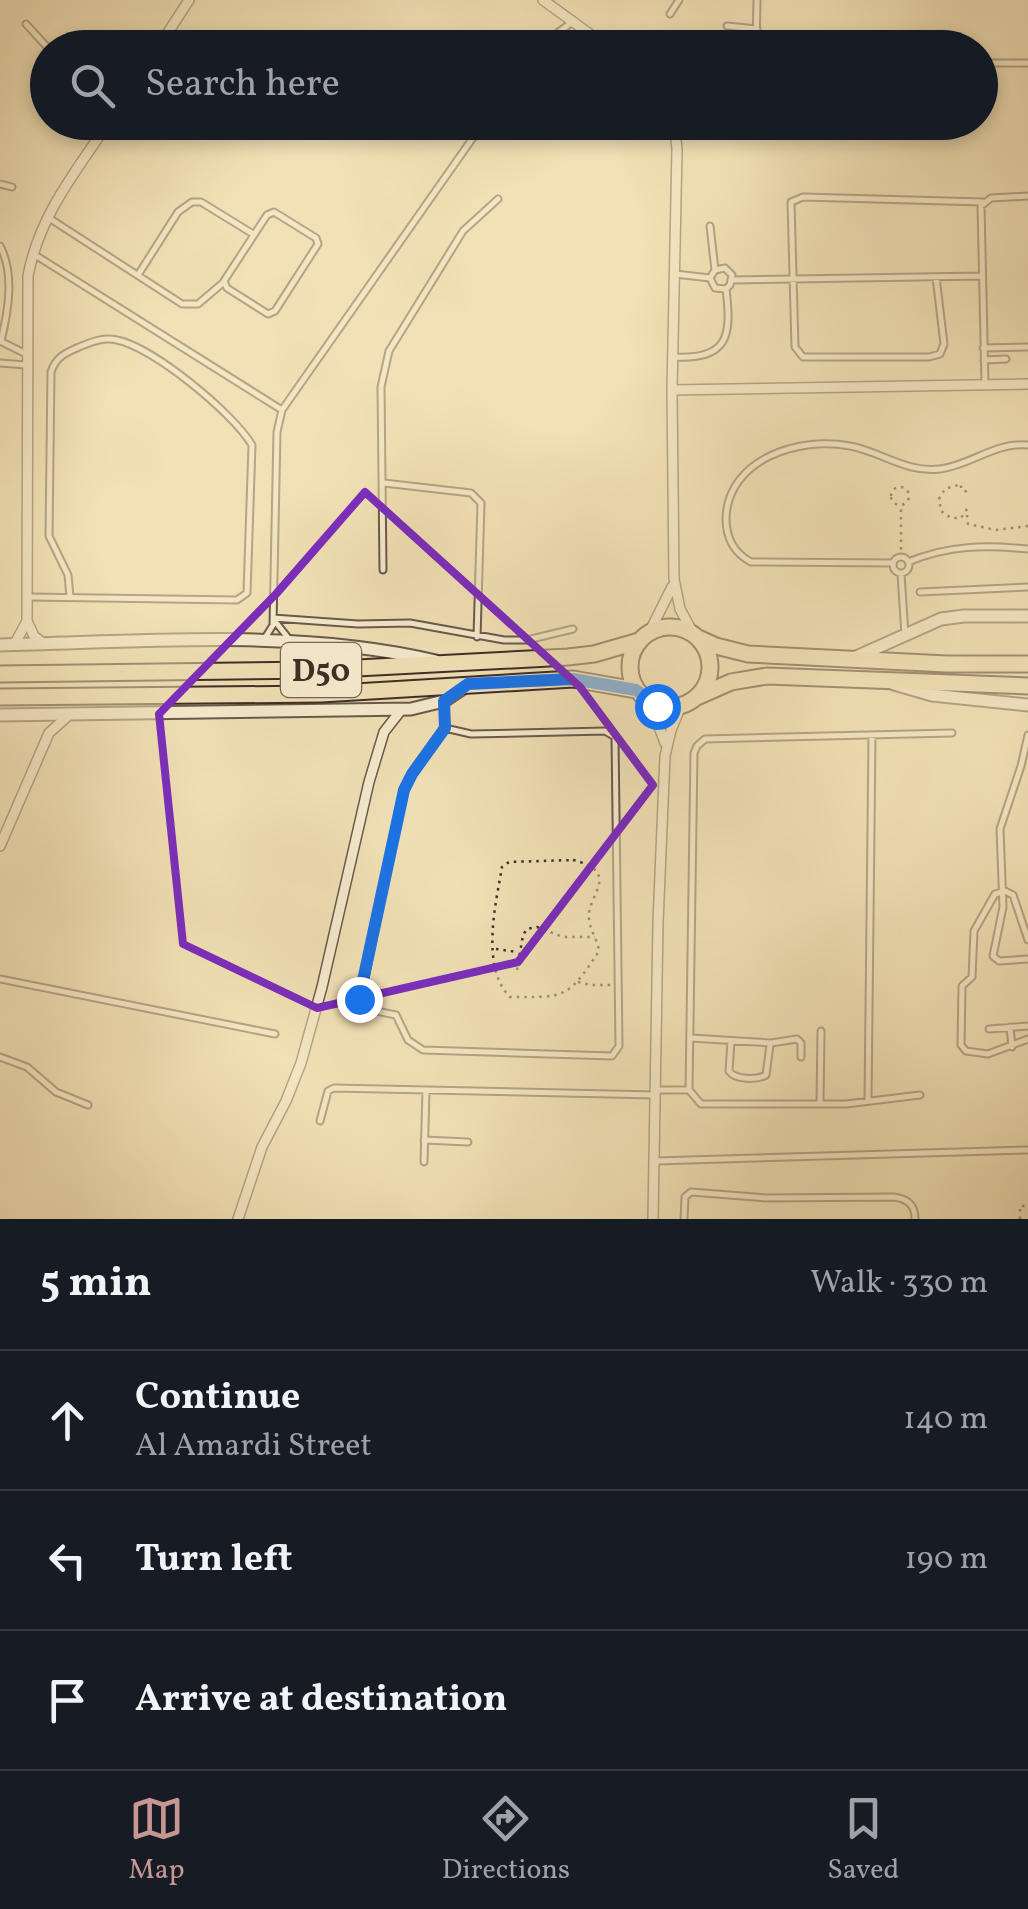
<!DOCTYPE html>
<html lang="en">
<head>
<meta charset="utf-8">
<style>
  :root { --surface:#171b24; --page:#20242c; --text:#f1f3f6; --muted:#9ea1a6; --line:#363941; --accent:#c59692 }
  body { margin:0; font-family:Vollkorn,serif; background:var(--page); color:var(--text) }
  .stop { position:absolute; width:30px; height:30px; margin:-22px; border:8px solid #1a73e8; border-radius:50%; background:#fff }
  .stop.end { background:#1a73e8; border-color:#fff; box-shadow:0 2px 10px #0008 }
  .list { margin:0; padding:0; list-style:none }
  h2 { display:flex; justify-content:space-between; align-items:center; height:130px; margin:0; padding:0 40px; font-size:42px }
  h2 small { font-size:32px; font-weight:400; color:var(--muted) }
  .list li { display:grid; grid-template-columns:65px 1fr auto; gap:30px; align-items:center; box-sizing:border-box; height:140px; padding:0 40px; border-top:2px solid var(--line) }
  .list b { display:block; font-size:38px; white-space:nowrap }
  .list p { margin:0; font-size:32px; white-space:nowrap; color:var(--muted) }
  .list em { font-size:32px; font-style:normal; color:var(--muted) }
  .icon { flex:none; width:55px; height:55px; fill:none; stroke:currentColor; stroke-width:2; stroke-linecap:round; stroke-linejoin:round }
  .map { position:relative; flex:none; width:1028px; height:1219px; overflow:hidden }
  .search { position:absolute; background:var(--surface); box-shadow:0 5px 15px #0003; left:30px; right:30px; top:30px; height:110px; display:flex; align-items:center; gap:25px; box-sizing:border-box; padding:0 35px; border-radius:55px; color:var(--muted); font-size:38px }
  .sheet { height:550px; background:var(--surface) }
  nav { display:flex; justify-content:space-around; align-items:center; box-sizing:border-box; height:140px; border-top:2px solid var(--line); background:var(--surface); font-size:28px; color:var(--muted) }
  nav a { display:grid; justify-items:center; gap:5px }
  nav .on { color:var(--accent) }
  .map>svg:first-child { display:block }
  .lines { fill:none; stroke-linecap:round; stroke-linejoin:round }
  .service-casing { stroke:#6a5a4b; stroke-width:9 }
  .minor-casing { stroke:#6a5a4b; stroke-width:12 }
  .tertiary-casing { stroke:#6a5a4b; stroke-width:15 }
  .primary-casing { stroke:#3d2d27; stroke-width:19 }
  .path { stroke:#3d2d27; stroke-width:2.5; stroke-dasharray:2.5 5; stroke-linecap:butt }
  .service { stroke:#f7ecd0; stroke-width:5 }
  .minor { stroke:#f7ecd0; stroke-width:9 }
  .tertiary { stroke:#f7ecd0; stroke-width:11 }
  .primary { stroke:#f2e1b7; stroke-width:15 }
  .route { stroke:#1a73e8; stroke-width:12 }
  .marked { fill:none; stroke:#7b2cbf; stroke-width:8; stroke-linejoin:round }
  .labels { text-anchor:middle; stroke-width:8; stroke-linejoin:round; paint-order:stroke }
  .shield { fill:#f7ecd0; stroke:#75665a; stroke-width:2.5 }
  .shield-label { font-size:32px; font-weight:bold; fill:#3d2d27 }
</style>
</head>
<body>
<div class="map">
<svg width="1028" height="1219" viewBox="0 0 1028 1219">
  <rect width="100%" height="100%" fill="#f2e1b7"/>
  <filter id="stains"><feTurbulence type="fractalNoise" baseFrequency=".002" numOctaves="4"/><feColorMatrix values="0 0 0 0 .2 0 0 0 0 .09 0 0 0 0 .02 0 0 0 .5 -.17"/></filter>
  <radialGradient id="worn" r=".72"><stop offset=".6" stop-color="#630" stop-opacity="0"/><stop offset="1" stop-color="#630" stop-opacity=".3"/></radialGradient>
  <g class="lines">
    <defs>
      <path id="service" d="M670,14L679,0
        M26,24L48,48
        M727,26L757,29
        M726,46L744,48
        M537,48L571,23
        M756,48L757,0
        M980,63H1028
        M0,184L12,187
        M274,212L316,238L318,244L275,311L268,314L227,288L224,281L267,215Z
        M49,218L182,304H198L224,282
        M710,226L715,270
        M0,246C15,274 8,312 1,341
        M35,255L282,410
        M675,274L710,278
        M138,275L178,212L192,202H201L253,234
        M936,277L944,344L940,354L929,357H803L795,347L791,202L803,197L983,202
        M732,280L982,276
        M2,342L26,354
        M983,348L1028,347
        M673,357C728,360 732,337 726,289L730,285L732,275L725,268L715,270L710,278L715,288L726,289
        M984,360L1006,359
        M0,363L26,365
        M985,385L981,206L991,198L1028,196
        M384,483L471,493L481,503L477,637
        M893 565a8 8 0 1 1 16 0a8 8 0 1 1-16 0Z
        M908,562C949,545 985,545 1028,549
        M893,563L751,562C734,553 726,538 726,518C728,459 799,436 850,446C882,452 906,473 940,469C972,465 994,442 1028,445
        M383,570L381,387L389,351L463,231L498,199
        M901,574L905,635
        M920,592L1028,587
        M29,597L237,600L247,593L252,445C233,413 153,347 117,340C102,337 92,342 79,347C65,353 56,357 51,372L49,536L68,575L70,597
        M273,618L358,624L410,623L504,640H527L573,629
        M274,620L289,639
        M265,638L273,625L277,432L282,410L484,122
        M444,701L445,728L412,774L404,790L360,1002L366,1009L396,1015L408,1040L423,1050L612,1056L619,1046L615,737L605,731L471,734L445,728
        M1028,735L1021,766L1000,829L1003,907L993,956L999,961L1028,959
        M1028,940L1013,895L1005,891L995,894L974,931L972,977L962,986L961,1045L966,1051L988,1054L1028,1039
        M0,979L275,1034
        M1010,1027L1012,1047
        M989,1029L1028,1026
        M691,1038L771,1043L797,1039L801,1043V1057
        M731,1041L729,1071C735,1080 757,1080 766,1075L770,1045
        M0,1057L27,1067L56,1092L88,1105
        M657,1090H689
        M920,1095L846,1104H701L689,1090L694,753L697,746L705,739L952,733
        M868,1101L872,735
        M820,1104L821,1031
        M320,1121L328,1091L334,1088L655,1095
        M424,1140L468,1142
        M656,1161L1028,1150
        M424,1162L426,1090
        M684,1219L685,1197L691,1192L766,1198L894,1197C907,1199 915,1204 915,1219"/>
      <path id="minor" d="M543,0L609,48
        M158,48L189,0
        M674,122L677,149L672,390L674,579L680,609L694,635
        M672,390L1028,384
        M27,621L34,636L44,644
        M649,633L672,587
        M14,645L27,621L28,276C39,216 76,171 109,122
        M650,703L665,743
        M0,846L49,733L69,715
        M238,1219L262,1147L286,1101L301,1063L322,987L369,782L384,732L402,709
        M653,1219L658,923L665,756L671,730L681,706"/>
      <path id="tertiary" d="M0,645C142,642 297,628 436,661
        M856,657L941,619L964,616H1028
        M894,684L932,695L1028,705
        M0,715L411,709L444,701L465,687"/>
      <path id="primary" d="M630 667a40 40 0 1 1 80 0a40 40 0 1 1-80 0Z
        M696,637L716,646L748,654L947,664H1028
        M0,674L319,670L568,657L594,654L639,641
        M0,697L321,694L573,679L636,690
        M697,697L731,682L767,676L1028,686"/>
    </defs>
    <use href="#service" class="service-casing"/>
    <use href="#minor" class="minor-casing"/>
    <use href="#tertiary" class="tertiary-casing"/>
    <use href="#primary" class="primary-casing"/>
    <path class="path" d="M891 496a9 9 0 1 1 18 0a9 9 0 1 1-18 0Z
      M967,509L961,518H951L941,511L939,499L945,489L961,484V489L967,492
      M967,515L968,524L996,530L1028,526
      M901,557V506
      M573,860C623,872 586,896 589,919C590,931 598,940 599,951C567,1000 565,997 510,997C480,967 496,903 502,867L509,862Z
      M496,949L517,952
      M517,970L523,935L527,929L537,927L563,937H595
      M578,982L591,985H612
      M1020,1219V1206H1028"/>
    <use href="#service" class="service"/>
    <use href="#minor" class="minor"/>
    <use href="#tertiary" class="tertiary"/>
    <use href="#primary" class="primary"/>
  </g>
  <g class="lines">
    <path class="route" d="M359,999L404,790L412,774L445,728L444,701L468,684L573,679L636,690L657,706"/>
  </g>
  <path d="M0 0H1028V1219H0ZM365,492L580,687L653,785L518,962L317,1008L183,944L159,714L276,594Z" fill="#f2e1b7" fill-opacity=".55" fill-rule="evenodd"/>
  <path class="marked" d="M365,492L580,687L653,785L518,962L317,1008L183,944L159,714L276,594Z"/>
  <g class="labels">
    <rect class="shield" x="281" y="643" width="80" height="54" rx="8"/>
    <g class="shield-label">
      <text x="321" y="681">D50</text>
    </g>
  </g>
  <rect width="100%" height="100%" filter="url(#stains)"/>
  <rect width="100%" height="100%" fill="url(#worn)"/>
</svg>
<div class="stop" style="left:657px;top:706px"></div>
<div class="stop end" style="left:359px;top:999px"></div>
<div class="search"><svg class="icon" aria-label="search" viewBox="0 0 24 24"><circle cx="10" cy="10" r="6"/><path d="M15 15l6 6"/></svg>Search here</div>
</div>
<section class="sheet">
<h2>5 min<small>Walk · 330 m</small></h2>
<ul class="list">
<li><svg class="icon" aria-label="ahead" viewBox="0 0 24 24"><path d="M12 20V5M6 11l6-6 6 6"/></svg><div><b>Continue</b><p>Al Amardi Street</p></div><em>140 m</em></li>
<li><svg class="icon" aria-label="left" viewBox="0 0 24 24"><path d="M17 20v-9H6M10 6l-5 5 5 5"/></svg><div><b>Turn left</b></div><em>190 m</em></li>
<li><svg class="icon" aria-label="arrive" viewBox="0 0 24 24"><path d="M6 21V4h12l-3 4 3 4H6"/></svg><div><b>Arrive at destination</b></div></li>
</ul>
</section>
<nav>
<a class="on"><svg class="icon" aria-label="map" viewBox="0 0 24 24"><path d="M3 6l6-2 6 2 6-2v14l-6 2-6-2-6 2zM9 4v14M15 6v14"/></svg>Map</a>
<a><svg class="icon" aria-label="directions" viewBox="0 0 24 24"><path d="M12 3l9 9-9 9-9-9zM9 14v-3h6M13 9l2 2-2 2"/></svg>Directions</a>
<a><svg class="icon" aria-label="saved" viewBox="0 0 24 24"><path d="M7 4h10v16l-5-4-5 4z"/></svg>Saved</a>
</nav>
</body>
</html>
